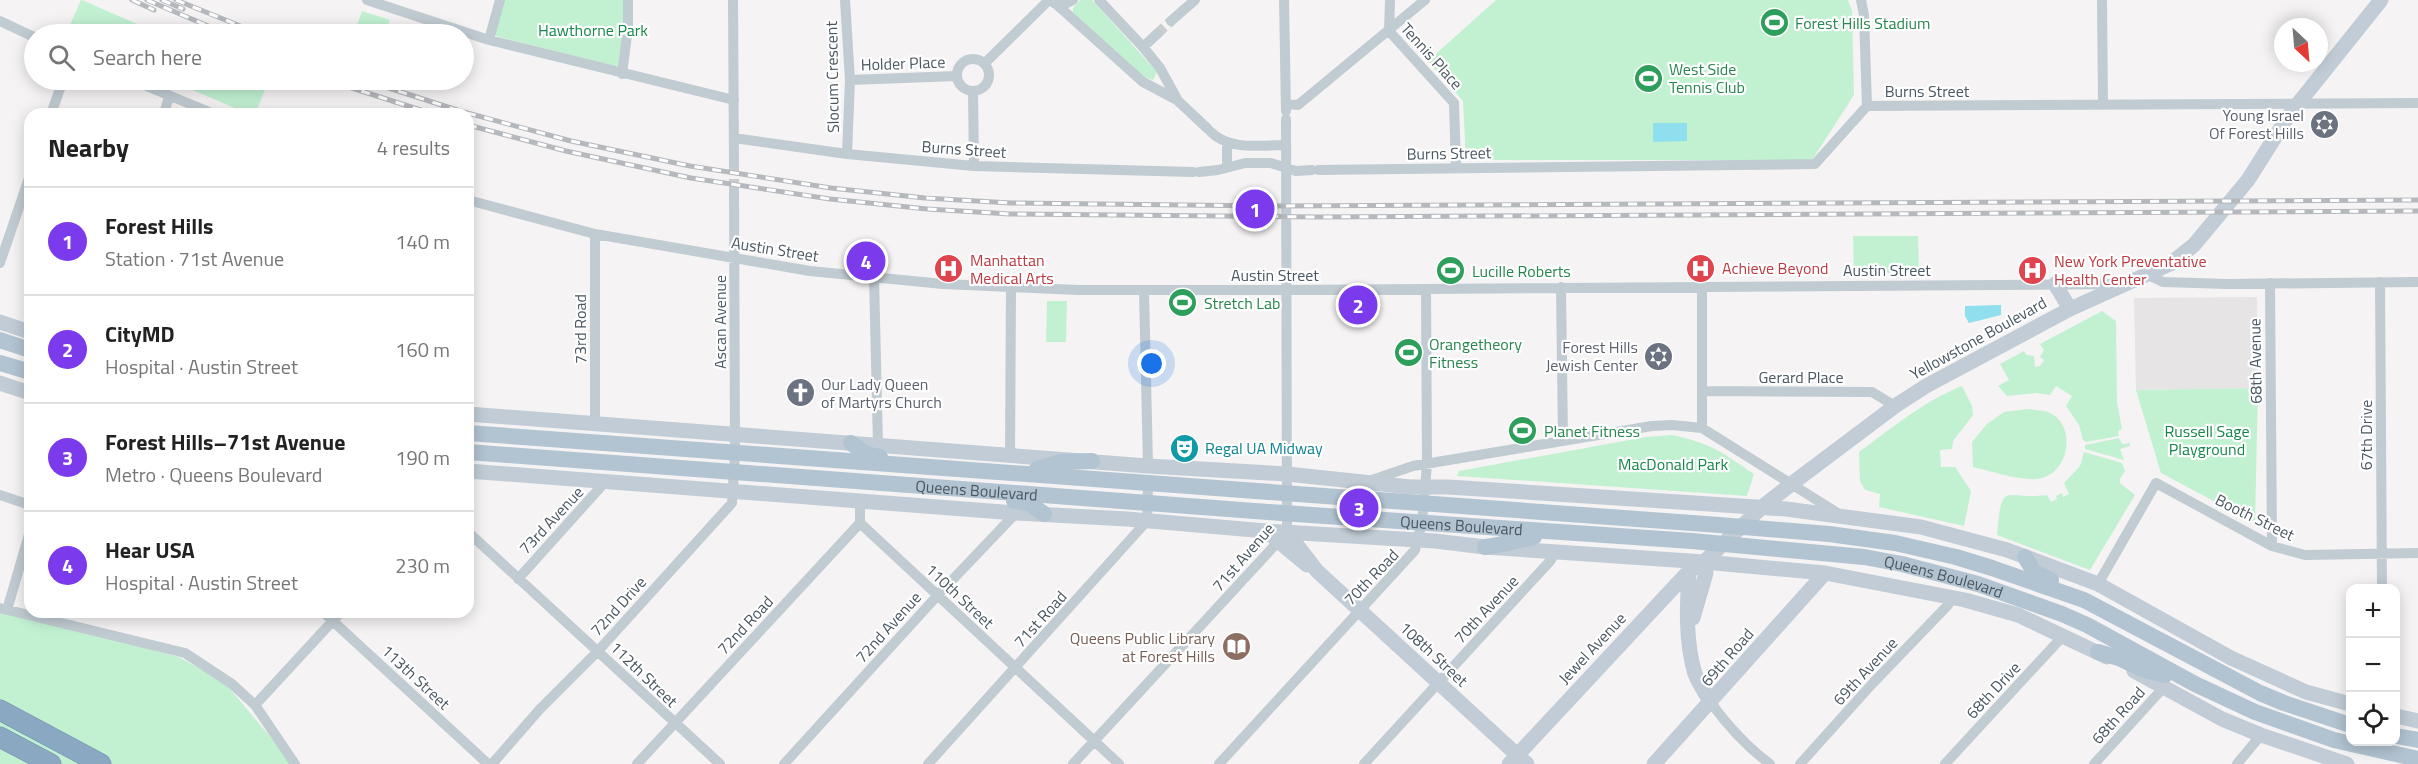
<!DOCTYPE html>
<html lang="en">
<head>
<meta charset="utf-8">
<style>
  :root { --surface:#fff; --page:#f6f6f6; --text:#222; --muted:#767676; --line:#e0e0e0; --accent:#7c3aed }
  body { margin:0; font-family:"Titillium Web",sans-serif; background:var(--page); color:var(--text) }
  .controls { position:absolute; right:18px; bottom:18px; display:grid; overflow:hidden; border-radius:12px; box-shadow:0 3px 15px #0003 }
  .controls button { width:54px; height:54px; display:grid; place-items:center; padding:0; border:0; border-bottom:2px solid var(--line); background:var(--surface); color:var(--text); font:30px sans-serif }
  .compass { position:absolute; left:2274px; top:18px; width:54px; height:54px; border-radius:50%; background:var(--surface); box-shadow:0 3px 15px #0003; rotate:154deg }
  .you { position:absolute; left:1152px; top:364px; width:21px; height:21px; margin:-15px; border:4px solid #fff; border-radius:50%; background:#1a73e8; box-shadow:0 0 0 9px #1a73e833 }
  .badge { display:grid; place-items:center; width:39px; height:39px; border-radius:50%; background:var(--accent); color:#fff; font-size:20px; font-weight:700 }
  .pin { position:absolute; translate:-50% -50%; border:3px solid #fff; box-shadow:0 2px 6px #0006 }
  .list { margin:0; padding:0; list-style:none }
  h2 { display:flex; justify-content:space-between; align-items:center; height:78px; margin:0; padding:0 24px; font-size:26px }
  h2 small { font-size:20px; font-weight:400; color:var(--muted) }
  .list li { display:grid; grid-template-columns:39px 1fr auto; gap:18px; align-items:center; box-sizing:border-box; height:108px; padding:0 24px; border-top:2px solid var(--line) }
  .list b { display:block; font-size:22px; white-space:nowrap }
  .list p { margin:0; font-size:20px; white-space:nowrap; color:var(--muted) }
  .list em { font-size:20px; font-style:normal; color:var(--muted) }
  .icon { flex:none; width:33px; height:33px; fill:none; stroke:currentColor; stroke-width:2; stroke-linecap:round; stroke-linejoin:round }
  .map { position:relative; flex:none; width:2418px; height:764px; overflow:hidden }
  .search { position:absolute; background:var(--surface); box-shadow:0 3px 15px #0003; left:24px; top:24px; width:450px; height:66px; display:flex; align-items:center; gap:15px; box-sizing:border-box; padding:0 21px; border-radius:33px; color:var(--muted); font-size:22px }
  .panel { position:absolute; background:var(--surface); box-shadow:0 3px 15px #0003; left:24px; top:108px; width:450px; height:510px; border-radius:18px }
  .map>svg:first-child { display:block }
  .education { fill:#e6e4e5 }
  .green { fill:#c2f1d2 }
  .water { fill:#8fdfef }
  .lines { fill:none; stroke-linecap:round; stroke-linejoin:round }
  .street-tunnel { stroke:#caccce; stroke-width:10; stroke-dasharray:10 5; stroke-linecap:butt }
  .highway-casing { stroke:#7593ad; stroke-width:21 }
  .street { stroke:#c1cbd2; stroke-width:10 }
  .secondary { stroke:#c1ccd6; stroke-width:15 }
  .primary { stroke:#b2c3d1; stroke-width:16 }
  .highway { stroke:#8aa8c1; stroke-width:20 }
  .rail-casing { stroke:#b5b8bd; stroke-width:5 }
  .rail { stroke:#fff; stroke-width:3; stroke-dasharray:9; stroke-linecap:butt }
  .labels { text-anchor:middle; stroke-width:4.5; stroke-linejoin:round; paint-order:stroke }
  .leisure-label { font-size:16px; fill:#27864d; stroke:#fff; text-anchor:start }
  .park-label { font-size:16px; fill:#168749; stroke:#fff }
  .street-label { font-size:16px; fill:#4a5761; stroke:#fff }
  .worship-label { font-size:16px; fill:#5b616d; stroke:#fff; text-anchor:end }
  .health-label { font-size:16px; fill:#be3a42; stroke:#fff; text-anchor:start }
  .culture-label { font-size:16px; fill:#0d838f; stroke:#fff; text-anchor:start }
  .education-label { font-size:16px; fill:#785e54; stroke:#fff; text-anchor:end }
</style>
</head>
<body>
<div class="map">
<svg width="2418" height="764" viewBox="0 0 2418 764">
  <rect width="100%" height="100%" fill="#f5f3f3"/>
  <path class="education" d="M2257,297L2258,388L2136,390L2134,298Z"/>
  <path class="green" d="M81,0H82L160,34H66Z
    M502,0H624L626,12L618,65L615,67L496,36L495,33Z
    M1080,0H1092L1157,72L1153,80L1145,77L1073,13V8Z
    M1496,0H1848L1852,11L1854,95L1812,160H1466L1463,101L1428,61Z
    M362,11L390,20L385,34H354Z
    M169,80H269L255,114H249Z
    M1853,236H1918L1919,273H1854Z
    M1047,301H1067L1066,342H1046Z
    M2102,311L2116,321L2117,402L2122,429L2118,431L2119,436L2086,442L2083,440L2079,425L2066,406L2072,396L2056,386L2050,395L2036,393L2007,396L1998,386L2009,380L2000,364L2024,351L2026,355L2034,356L2035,367L2040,366L2044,360L2040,357L2044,350L2040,344Z
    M1962,386L1972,406L1973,415L1953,441L1952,449L1940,450L1941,467H1955L1971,491L1964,526L1879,507L1880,494L1865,490L1860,481L1859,452C1892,428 1924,401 1962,386Z
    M2258,388L2255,523L2161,473L2136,390Z
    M2029,409C2035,410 2042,410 2048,412C2076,423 2071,470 2042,478C2026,483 1990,471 1973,467L1972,442L1987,424L2004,412Z
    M1672,435C1710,443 1722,452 1754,474L1747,496L1457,476L1459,471L1646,437Z
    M2119,438L2122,444L2130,443V446L2120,449L2124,460L2085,449V445Z
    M2084,452L2122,463L2125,471L2120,479V483L2135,495L2090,570L1997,535C2002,477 2004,501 2047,495L2051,502L2057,499L2056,496L2062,493L2063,497L2069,494L2064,483L2080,466Z
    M0,608L179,657L225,683L293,764H0Z"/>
  <path class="water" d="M1653,123H1687V141L1653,142Z
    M2001,305V315L1969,323L1965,316V306Z"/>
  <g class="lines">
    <path class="street-tunnel" d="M1157,34L1171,21
      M734,164V190"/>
    <defs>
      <path id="highway" d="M0,710L101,764
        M0,737L51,764"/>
    </defs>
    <use href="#highway" class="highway-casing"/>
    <path class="street" d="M367,0L489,40L734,100
      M733,0L734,164
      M845,0L850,80L847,154
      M1099,0L1143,47L1160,68L1177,99
      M1284,0L1286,111
      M1390,0L1389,31L1454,103L1456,168
      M1861,0L1864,15L1867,106
      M2102,0L2103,105
      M1054,3L1063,5L1073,0
      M1055,3L1143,82L1177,100L1208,129
      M0,21L34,37
      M1171,21L1195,0
      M489,40L500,0
      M1143,47L1157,34
      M957 75a16 16 0 1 1 32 0a16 16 0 1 1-32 0Z
      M985,63L1049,0
      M622,74L628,27V0
      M132,80L214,114
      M850,80L957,76
      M973,91L974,166
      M1286,104L1298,105L1425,0
      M1867,106L2418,103
      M51,114L63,80
      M164,114L169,96
      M1211,132C1231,151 1261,145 1286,145
      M734,138L847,154L974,166L1193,172
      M1227,167V143
      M1318,170L1815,164L1867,106
      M1199,172L1218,170L1245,163H1271L1296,171L1312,170
      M468,200L595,234L810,271L943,284L1011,287L1078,290H1286L2121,284
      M595,234V424
      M0,263L30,175
      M2148,275L2163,282L2228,284L2418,282
      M874,277L878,445
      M2380,282L2382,588
      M2270,283L2272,546
      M1702,286V428
      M1561,287L1563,441
      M1144,290L1148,466
      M1703,391L1872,392L1895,406
      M1010,455L1011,287
      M1369,481L1413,466L1652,426L1672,425L1702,428L1839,514
      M0,495L30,505
      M860,523L1119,764
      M468,532L720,764
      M518,579L606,481
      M2098,584L2156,483L2272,546L2305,555L2418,553
      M0,608L185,653L232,684L255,705L295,764
      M7,610L30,531
      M323,612L488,764
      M1711,703C1728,726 1747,747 1770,764
      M255,705L341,612
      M492,764L540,709L598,651L732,503L735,454L734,190
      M637,764L860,523V500
      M784,764L937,596L1016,513
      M928,764L1147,521L1148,482
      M1073,764L1287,532L1286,119
      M1219,764L1415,550L1422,522L1427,464L1426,289
      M1364,764L1551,560L1554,552
      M1800,764L1872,684L1948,605L1952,598
      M1945,764L2063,636
      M2094,764L2164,687
      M2237,764L2261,735"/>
    <path class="secondary" d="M2055,284L2070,309
      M0,322L30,332
      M0,383L30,393
      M468,414L1148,466L1287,474L1410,487H1448L1786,509L1921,527L2007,550L2098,584L2231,658L2306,692L2350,704
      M468,471L1016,513L1127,519L1266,531L1435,541L1485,547L1704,562L1825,573L1965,600L2018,615L2107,657
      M1266,531L1307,565
      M1287,532L1317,571L1527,764
      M1689,571C1687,605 1685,640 1695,674C1699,684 1706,694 1711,703
      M1693,618L1706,573L1704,562
      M2134,671L2222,719L2261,735L2347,764
      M2396,716L2418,721
      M1509,764L1689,571L1704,562L1761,508L1790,485L1895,406L1926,386L2070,309L2170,264L2194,245L2248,180L2289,115L2381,0
      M1654,764L1825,573"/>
    <g class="primary">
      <path d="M0,340L30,350"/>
      <path d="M0,363L30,372"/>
      <path d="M468,433L1719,525L1829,534L1895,543L1956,557L1992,568L2084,600L2260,693L2284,703L2350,725"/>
      <path d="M851,443L866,454L880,457"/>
      <path id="s1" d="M468,452L1268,512L1692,541L1864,557L1902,564L1978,584L2062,614L2087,625L2195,684L2255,712L2334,740L2418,759"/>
      <path d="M1037,469L1062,462L1092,461"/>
      <path d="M1014,501L1029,503L1044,514"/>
      <path d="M1485,547C1503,545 1517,540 1534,537"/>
      <path d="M2025,557L2034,572L2051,580"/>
      <path d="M2098,652L2119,658L2142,669L2165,675"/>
      <path d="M2396,736L2418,740"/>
    </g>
    <use href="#highway" class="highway"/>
    <defs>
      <path id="rail" d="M132,0L154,10
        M147,0L227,34
        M162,0L183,9
        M176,0L260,34
        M327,80L433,114
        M364,80L460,111L571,141L690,166L831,188L925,198L1011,203L1269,206L2418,200
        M468,125L566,151L691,178L830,199L927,209L1010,214L1318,217L2418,211"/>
    </defs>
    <use href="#rail" class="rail-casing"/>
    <use href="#rail" class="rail"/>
  </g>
  <defs>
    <symbol id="stadium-disc" viewBox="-11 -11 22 22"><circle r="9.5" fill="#2e9e5b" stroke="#fff"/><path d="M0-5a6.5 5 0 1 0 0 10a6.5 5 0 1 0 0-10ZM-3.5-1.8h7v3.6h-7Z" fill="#fff"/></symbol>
    <symbol id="synagogue-disc" viewBox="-11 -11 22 22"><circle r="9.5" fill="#6b7280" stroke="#fff"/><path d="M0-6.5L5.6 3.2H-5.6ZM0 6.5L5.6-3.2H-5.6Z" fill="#fff"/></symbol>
    <symbol id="hospital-disc" viewBox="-11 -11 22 22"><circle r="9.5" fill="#e0444e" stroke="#fff"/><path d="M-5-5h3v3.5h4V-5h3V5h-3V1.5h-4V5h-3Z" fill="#fff"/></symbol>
    <symbol id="church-disc" viewBox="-11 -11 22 22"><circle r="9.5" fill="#6b7280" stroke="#fff"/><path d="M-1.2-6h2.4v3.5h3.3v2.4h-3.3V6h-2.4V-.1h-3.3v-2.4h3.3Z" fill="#fff"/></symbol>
    <symbol id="theatre-disc" viewBox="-11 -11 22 22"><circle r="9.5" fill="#0f9aa8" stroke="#fff"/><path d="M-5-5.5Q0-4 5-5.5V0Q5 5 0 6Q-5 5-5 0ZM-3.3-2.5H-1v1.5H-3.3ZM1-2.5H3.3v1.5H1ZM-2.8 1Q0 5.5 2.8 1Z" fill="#fff"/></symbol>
    <symbol id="library-disc" viewBox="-11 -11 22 22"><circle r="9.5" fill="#8d6e63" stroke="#fff"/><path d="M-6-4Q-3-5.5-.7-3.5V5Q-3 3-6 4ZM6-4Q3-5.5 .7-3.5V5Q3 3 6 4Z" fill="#fff"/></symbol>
  </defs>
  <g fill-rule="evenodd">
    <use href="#stadium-disc" x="1758" y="6" width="33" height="33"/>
    <use href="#stadium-disc" x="1632" y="62" width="33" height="33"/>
    <use href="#synagogue-disc" x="2308" y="108" width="33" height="33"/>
    <use href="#hospital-disc" x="1684" y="252" width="33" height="33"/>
    <use href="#hospital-disc" x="932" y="252" width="33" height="33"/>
    <use href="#hospital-disc" x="2016" y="254" width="33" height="33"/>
    <use href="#stadium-disc" x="1434" y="254" width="33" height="33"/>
    <use href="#stadium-disc" x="1166" y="286" width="33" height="33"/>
    <use href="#stadium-disc" x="1392" y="336" width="33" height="33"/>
    <use href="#synagogue-disc" x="1642" y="340" width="33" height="33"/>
    <use href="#church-disc" x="784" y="376" width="33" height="33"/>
    <use href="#stadium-disc" x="1506" y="414" width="33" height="33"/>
    <use href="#theatre-disc" x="1168" y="432" width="33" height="33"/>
    <use href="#library-disc" x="1220" y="630" width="33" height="33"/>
  </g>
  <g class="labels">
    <g class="leisure-label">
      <text x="1795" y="29">Forest Hills Stadium</text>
      <text x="1669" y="75">West Side<tspan x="1669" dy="18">Tennis Club</tspan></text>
      <text x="1472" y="277">Lucille Roberts</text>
      <text x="1204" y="309">Stretch Lab</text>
      <text x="1429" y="350">Orangetheory<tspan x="1429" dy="18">Fitness</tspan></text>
      <text x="1544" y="437">Planet Fitness</text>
    </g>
    <g class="park-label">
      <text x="593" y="36">Hawthorne Park</text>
      <text x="2207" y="437">Russell Sage<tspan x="2207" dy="18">Playground</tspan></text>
      <text x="1673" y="470">MacDonald Park</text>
    </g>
    <g class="street-label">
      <text transform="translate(1432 56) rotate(48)" y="6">Tennis Place</text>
      <text transform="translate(903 63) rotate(-2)" y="6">Holder Place</text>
      <text transform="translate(832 77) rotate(-91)" y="6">Slocum Crescent</text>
      <text x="1927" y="97">Burns Street</text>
      <text transform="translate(964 149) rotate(4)" y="6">Burns Street</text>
      <text transform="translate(1449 153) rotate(-1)" y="6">Burns Street</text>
      <text transform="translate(775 249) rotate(9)" y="6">Austin Street</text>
      <text x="1887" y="276">Austin Street</text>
      <text x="1275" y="281">Austin Street</text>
      <text transform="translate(720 322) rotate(-90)" y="6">Ascan Avenue</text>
      <text transform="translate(580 329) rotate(-90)" y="6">73rd Road</text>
      <text transform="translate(1978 338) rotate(-29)" y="6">Yellowstone Boulevard</text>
      <text transform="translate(2255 361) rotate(-91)" y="6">68th Avenue</text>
      <text x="1801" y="383">Gerard Place</text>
      <text transform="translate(2366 435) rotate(-90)" y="6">67th Drive</text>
      <text dy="6" stroke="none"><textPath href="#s1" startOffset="510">Queens Boulevard</textPath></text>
      <text transform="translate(2255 517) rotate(26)" y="6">Booth Street</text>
      <text transform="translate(551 520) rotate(-47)" y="6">73rd Avenue</text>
      <text dy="6" stroke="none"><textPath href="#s1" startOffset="996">Queens Boulevard</textPath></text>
      <text transform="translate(1243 557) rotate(-49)" y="6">71st Avenue</text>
      <text transform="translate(1371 577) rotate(-46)" y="6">70th Road</text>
      <text dy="6" stroke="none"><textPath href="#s1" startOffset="1482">Queens Boulevard</textPath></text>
      <text transform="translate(960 596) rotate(43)" y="6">110th Street</text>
      <text transform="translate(618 606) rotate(-48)" y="6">72nd Drive</text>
      <text transform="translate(1486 609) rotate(-47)" y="6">70th Avenue</text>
      <text transform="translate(1040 619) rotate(-48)" y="6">71st Road</text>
      <text transform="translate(745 625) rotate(-47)" y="6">72nd Road</text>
      <text transform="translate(888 627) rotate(-48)" y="6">72nd Avenue</text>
      <text transform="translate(1592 648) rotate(-47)" y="6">Jewel Avenue</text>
      <text transform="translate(1434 654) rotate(43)" y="6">108th Street</text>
      <text transform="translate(1727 657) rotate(-49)" y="6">69th Road</text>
      <text transform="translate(1865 671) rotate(-47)" y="6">69th Avenue</text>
      <text transform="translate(644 674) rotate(44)" y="6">112th Street</text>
      <text transform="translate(416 677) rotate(43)" y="6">113th Street</text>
      <text transform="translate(1993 690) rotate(-47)" y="6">68th Drive</text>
      <text transform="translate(2118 715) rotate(-48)" y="6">68th Road</text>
    </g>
    <g class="worship-label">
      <text x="2304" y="121">Young Israel<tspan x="2304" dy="18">Of Forest Hills</tspan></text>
      <text x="1638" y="353">Forest Hills<tspan x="1638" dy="18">Jewish Center</tspan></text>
      <text x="821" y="390" text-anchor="start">Our Lady Queen<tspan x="821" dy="18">of Martyrs Church</tspan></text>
    </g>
    <g class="health-label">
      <text x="970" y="266">Manhattan<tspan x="970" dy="18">Medical Arts</tspan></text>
      <text x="2054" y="267">New York Preventative<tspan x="2054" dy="18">Health Center</tspan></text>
      <text x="1722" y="274">Achieve Beyond</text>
    </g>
    <g class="culture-label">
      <text x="1205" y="454">Regal UA Midway</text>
    </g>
    <g class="education-label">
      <text x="1215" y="644">Queens Public Library<tspan x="1215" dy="18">at Forest Hills</tspan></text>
    </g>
  </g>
</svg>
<div class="controls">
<button>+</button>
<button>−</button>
<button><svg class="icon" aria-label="locate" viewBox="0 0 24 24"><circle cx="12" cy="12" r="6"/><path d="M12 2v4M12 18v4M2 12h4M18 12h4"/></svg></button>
</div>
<svg class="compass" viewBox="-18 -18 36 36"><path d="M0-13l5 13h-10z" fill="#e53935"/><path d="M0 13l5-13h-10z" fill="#767676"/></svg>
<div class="you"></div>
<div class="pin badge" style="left:1255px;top:209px">1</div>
<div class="pin badge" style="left:1358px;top:305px">2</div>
<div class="pin badge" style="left:1359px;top:508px">3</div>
<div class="pin badge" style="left:866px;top:261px">4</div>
<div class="search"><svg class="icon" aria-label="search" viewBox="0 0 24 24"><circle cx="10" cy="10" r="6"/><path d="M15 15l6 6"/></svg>Search here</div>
<section class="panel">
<h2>Nearby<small>4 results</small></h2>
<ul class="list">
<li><span class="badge">1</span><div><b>Forest Hills</b><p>Station · 71st Avenue</p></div><em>140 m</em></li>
<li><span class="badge">2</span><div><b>CityMD</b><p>Hospital · Austin Street</p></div><em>160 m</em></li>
<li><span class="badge">3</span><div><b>Forest Hills–71st Avenue</b><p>Metro · Queens Boulevard</p></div><em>190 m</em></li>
<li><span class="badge">4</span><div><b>Hear USA</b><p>Hospital · Austin Street</p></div><em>230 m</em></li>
</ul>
</section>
</div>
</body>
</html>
